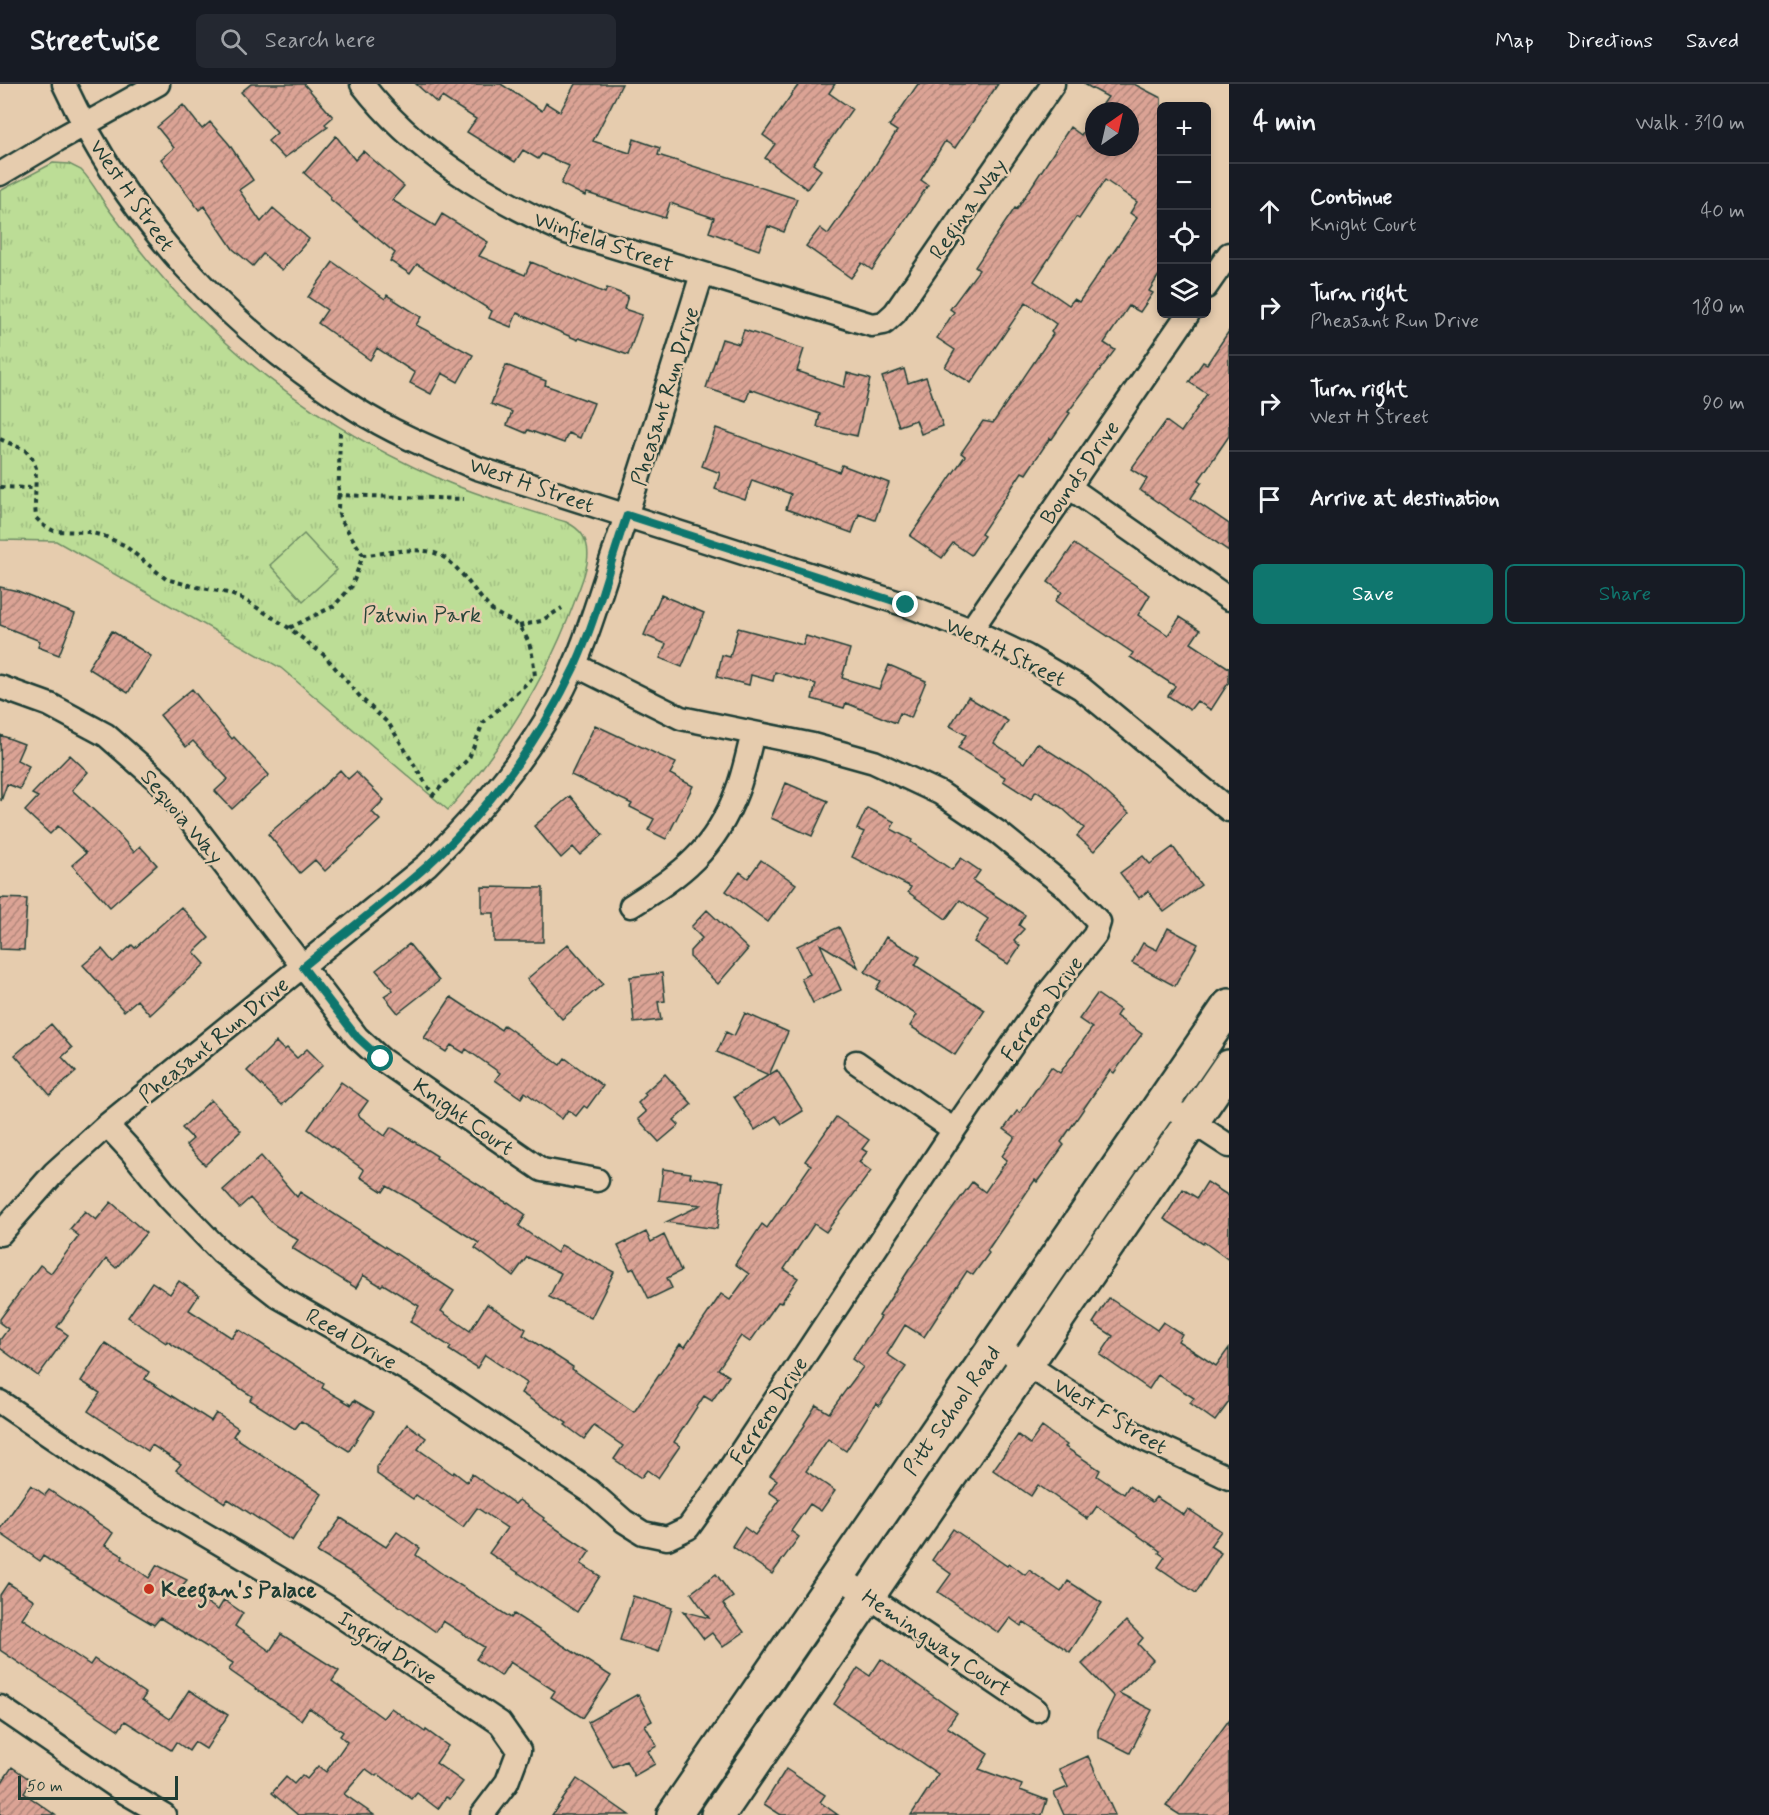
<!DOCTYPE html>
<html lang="en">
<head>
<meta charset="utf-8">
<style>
  :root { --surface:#171b24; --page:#242831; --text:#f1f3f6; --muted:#9ea1a6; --line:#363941; --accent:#0f766e }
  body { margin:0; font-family:Mynerve,sans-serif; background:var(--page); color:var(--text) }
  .controls { position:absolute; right:18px; top:18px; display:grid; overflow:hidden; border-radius:9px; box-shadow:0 3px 9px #0003 }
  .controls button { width:54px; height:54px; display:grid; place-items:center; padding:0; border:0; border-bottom:2px solid var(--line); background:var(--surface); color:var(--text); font:30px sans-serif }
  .compass { position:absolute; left:1085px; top:18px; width:54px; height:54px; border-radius:50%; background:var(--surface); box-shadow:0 3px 9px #0003; rotate:34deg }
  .scale { position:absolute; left:18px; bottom:15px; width:160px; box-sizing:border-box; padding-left:6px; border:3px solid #1f3d34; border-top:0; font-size:16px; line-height:21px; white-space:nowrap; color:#1f3d34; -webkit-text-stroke:4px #e6ccae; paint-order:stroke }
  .stop { position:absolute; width:18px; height:18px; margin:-14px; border:4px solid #0f766e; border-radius:50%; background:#fff }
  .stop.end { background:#0f766e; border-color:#fff; box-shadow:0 2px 6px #0008 }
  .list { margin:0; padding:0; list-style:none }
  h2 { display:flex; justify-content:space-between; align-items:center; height:78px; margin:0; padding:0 24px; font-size:26px }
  h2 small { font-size:20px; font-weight:400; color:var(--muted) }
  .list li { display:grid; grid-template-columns:39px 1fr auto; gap:18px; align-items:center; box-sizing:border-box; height:96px; padding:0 24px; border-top:2px solid var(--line) }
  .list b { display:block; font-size:22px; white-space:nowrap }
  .list p { margin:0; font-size:20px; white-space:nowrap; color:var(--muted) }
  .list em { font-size:20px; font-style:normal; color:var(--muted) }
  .actions { display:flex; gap:12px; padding:18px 24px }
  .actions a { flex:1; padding:14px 0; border:2px solid var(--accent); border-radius:9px; text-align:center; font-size:21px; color:var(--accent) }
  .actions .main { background:var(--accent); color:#fff }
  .icon { flex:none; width:33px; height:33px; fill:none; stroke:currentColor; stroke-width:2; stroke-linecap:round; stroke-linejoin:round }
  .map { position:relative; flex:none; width:1229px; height:1731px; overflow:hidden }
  header { display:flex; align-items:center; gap:36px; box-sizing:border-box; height:84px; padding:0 30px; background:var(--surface); border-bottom:2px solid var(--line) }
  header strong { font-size:28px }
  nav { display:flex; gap:33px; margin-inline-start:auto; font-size:21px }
  .search { width:420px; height:54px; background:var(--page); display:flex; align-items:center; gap:15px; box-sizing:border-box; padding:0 21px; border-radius:9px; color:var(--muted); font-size:22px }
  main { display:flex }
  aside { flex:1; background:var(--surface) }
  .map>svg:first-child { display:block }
  .grass { fill:url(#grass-tufts); stroke:#6e8d65; stroke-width:1.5 }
  .pitch { fill:#bcdd96; stroke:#6e8d65; stroke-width:1.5 }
  .building { fill:url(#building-hatch); stroke:#1f3d34; stroke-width:1.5; fill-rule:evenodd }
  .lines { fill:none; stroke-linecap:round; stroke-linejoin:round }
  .street-casing { stroke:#1f3d34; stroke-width:27 }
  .secondary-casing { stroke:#1f3d34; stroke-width:38 }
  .path { stroke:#1f3d34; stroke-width:4; stroke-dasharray:4.5 4.5; stroke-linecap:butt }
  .street { stroke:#e6ccae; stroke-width:22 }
  .secondary { stroke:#e6ccae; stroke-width:33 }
  .route { stroke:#0f766e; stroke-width:8 }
  .poi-dot { fill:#c8321e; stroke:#e6ccae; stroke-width:2 }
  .labels { text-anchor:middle; stroke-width:5; stroke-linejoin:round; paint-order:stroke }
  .street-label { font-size:22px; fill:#1f3d34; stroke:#e6ccae }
  .park-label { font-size:22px; fill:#274539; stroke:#e6ccae }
  .poi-label { font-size:22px; font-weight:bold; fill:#1f3d34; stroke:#e6ccae; text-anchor:start }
</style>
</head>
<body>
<header>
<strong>Streetwise</strong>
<div class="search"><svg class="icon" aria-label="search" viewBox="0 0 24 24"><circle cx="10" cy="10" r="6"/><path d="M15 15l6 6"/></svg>Search here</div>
<nav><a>Map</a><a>Directions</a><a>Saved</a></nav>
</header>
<main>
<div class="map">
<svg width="1229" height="1731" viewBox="0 0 1229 1731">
  <defs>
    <pattern id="grass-tufts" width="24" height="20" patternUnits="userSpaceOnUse" patternTransform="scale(1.5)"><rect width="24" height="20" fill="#bcdd96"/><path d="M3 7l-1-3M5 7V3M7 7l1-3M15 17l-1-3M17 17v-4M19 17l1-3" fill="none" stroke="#a1bf82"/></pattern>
    <pattern id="building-hatch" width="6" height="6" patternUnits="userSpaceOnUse" patternTransform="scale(1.5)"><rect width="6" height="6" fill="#dba395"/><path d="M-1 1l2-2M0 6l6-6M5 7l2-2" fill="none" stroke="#b1867a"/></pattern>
  </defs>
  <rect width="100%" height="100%" fill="#e6ccae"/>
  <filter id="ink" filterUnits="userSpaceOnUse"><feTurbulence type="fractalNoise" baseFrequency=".0167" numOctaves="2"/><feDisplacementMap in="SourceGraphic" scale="12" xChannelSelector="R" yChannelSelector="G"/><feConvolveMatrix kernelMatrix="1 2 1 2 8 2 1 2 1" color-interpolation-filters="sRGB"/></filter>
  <g filter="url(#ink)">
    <path class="grass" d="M53,79L69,80L81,86C93,98 100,114 110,127C132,157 154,185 179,212C252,291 343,353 442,396C482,413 524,425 566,438C603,455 584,491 574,519C546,596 502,664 448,726L281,584L56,457L0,456V107Z"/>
    <path class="pitch" d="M304,450L337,486L303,517L270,481Z"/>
    <path class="building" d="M251,0H304L333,33L325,40L328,43L284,74L268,57L277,49L241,8Z
      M416,0H501L542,27L546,19L560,28L575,0H622L593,57L630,69L634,55L660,64L658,71L797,115L784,148L768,142L759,166L709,148L714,134L670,119L665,134L587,109L585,112L561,100L569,82L542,70L538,75L523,66L515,78L467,48L476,35L442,13L437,19Z
      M799,0H835L829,9L852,25L813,80L821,86L807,105L765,74L775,60L763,51Z
      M918,0H998L955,64L945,57L921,96L928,101L872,186L862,179L851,194L806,162L820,144L828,150L861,103L897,47L889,42Z
      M1084,0H1134L1161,14V188L1149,207L1153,209L1140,228L1129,222L1104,259L1115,266L1068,328L1070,329L1052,355L1050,354L1026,390L1022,388L981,450L984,452L971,471L953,459L942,474L910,452L965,372L961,369L983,337L993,339L1053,250L1051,248L1056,240L1026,218L971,299L945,283L955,266L937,254L954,228L950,225L979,186L975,183L1015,124L1017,125L1070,43L1081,51L1094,33V63H1130V27H1098L1108,13ZM1105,96L1137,118L1130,129L1137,134L1079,218L1074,215L1069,221L1034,197L1076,133L1079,135Z
      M183,21L202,45L210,38L229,60L253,96L239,106L261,138L273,124L309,155L282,186L263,170L253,182L233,165L204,122L199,126L161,75L174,64L157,43Z
      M336,52L355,76L363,67L404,102L392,116L435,142L442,130L488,158L479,172L525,191L531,178L605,209L607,204L628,212L624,225L642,231L628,271L579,254L578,256L517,229L511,243L489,234L492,227L417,180L410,190L390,177L395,169L330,115L331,113L304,89Z
      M333,178L385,215L387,211L421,233L416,241L473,271L458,298L442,289L431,310L410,299L415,289L377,264L370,276L318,239L327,226L308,213Z
      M744,246L804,265L797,287L844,303L847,289L870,295L857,352L817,343L820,330L750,305L746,317L706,304L722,255L739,260Z
      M1229,247V352L1199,396L1202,398L1191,414L1229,440V467L1140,406L1147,395L1131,385L1166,337L1181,348L1207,310L1189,298L1203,278L1207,280Z
      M506,281L546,297L545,301L594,319L580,354L568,349L564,359L528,346L526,349L507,341L512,328L491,320Z
      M904,285L908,299L926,293L943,342L921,350L916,336L899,342L882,293Z
      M716,344L839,388L842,381L889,399L875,436L859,430L852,449L786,425L791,410L752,396L745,416L715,405L720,389L702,382Z
      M1074,460L1150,511L1138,531L1168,551L1180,533L1200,546L1191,559L1229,584V598L1211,626L1197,617L1190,626L1168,612L1175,602L1130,573L1133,569L1055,517L1062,508L1048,498Z
      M0,503L18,507L75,530L59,571L38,563L40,557L0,541Z
      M661,511L704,529L682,583L660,574L666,560L644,551Z
      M738,544L803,561L806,552L850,565L842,594L879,605L889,581L926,597L911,634L900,629L896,639L846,619L844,624L812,615L816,600L775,588L773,597L751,591L749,601L717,593L722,571L730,573Z
      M112,547L151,572L128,609L88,584Z
      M192,605L232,655L234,653L269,691L232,725L215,707L228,695L193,657L186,663L160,631Z
      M968,613L1008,637L994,659L1024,679L1037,659L1088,692L1129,729L1094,767L1077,752L1084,744L1062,724L1036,707L1031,715L1003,697L1005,693L958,664L966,651L950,642Z
      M595,641L676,679L670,690L693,702L666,755L648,746L654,735L630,723L632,720L571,691Z
      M0,651L24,660L17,676L29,682L20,705L7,700L1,717Z
      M70,671L88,688L72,706L114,745L134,768L140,762L157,781L110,823L72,781L86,769L58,742L50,750L25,727L38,713L32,710Z
      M340,686L348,695L356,688L384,716L372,728L380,736L325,787L315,776L300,789L268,750L314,711Z
      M786,699L828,717L812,752L771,734Z
      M570,712L603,751L580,771L573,763L561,774L534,742Z
      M867,724L895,738L891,745L912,756L911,758L952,786L961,774L980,787L973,797L1025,831L1019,841L1024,845L1014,856L1020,862L1008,880L974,858L988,835L960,816L946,835L908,808L911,803L852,773L864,748L857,745Z
      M1173,763L1201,801L1164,828L1148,807L1139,814L1120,789L1143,772L1150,780Z
      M761,776L796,800L768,838L726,807L740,788L748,794Z
      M482,803L543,804V858H494V829H482Z
      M0,814L27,815L24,866L0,865Z
      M181,823L209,854L194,868L205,880L150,931L137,916L124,927L83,881L102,865L113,878L132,861L135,864Z
      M707,826L748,865L718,900L690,873V867L702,854L691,843Z
      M839,843L858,883L820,860L841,906L813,919L801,894L810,890L797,862Z
      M1168,844L1198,860L1175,902L1132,879L1143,859L1157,866Z
      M886,853L920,873L915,881L985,926L955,971L910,942L917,931L876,905L881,897L865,888Z
      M409,860L439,897L398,929L384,912L393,906L376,886Z
      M568,860L603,900L562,935L527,895Z
      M662,889L665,917L658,918L661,936L634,939L630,893Z
      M1097,910L1120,926L1116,932L1142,950L1114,989L1110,986L1061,1058L1064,1061L1037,1098L1035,1096L987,1167L989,1169L973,1191L967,1187L924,1253L905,1241L887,1270L906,1283L879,1322L876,1319L846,1367L828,1355L806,1387L835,1407L821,1427L810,1420L791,1447L799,1453L772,1490L732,1462L744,1443L755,1451L780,1416L769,1408L777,1396L770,1391L805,1341L804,1340L816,1321L829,1329L863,1283L852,1275L881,1233L879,1232L910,1184L972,1098L985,1108L1007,1076L1002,1072L1015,1053L1004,1045L1017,1027L1020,1029L1051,983L1060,989L1092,944L1079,935Z
      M451,913L501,946L504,941L560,981L565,974L603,1002L587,1024L584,1022L576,1032L568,1026L562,1035L525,1008L521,1014L495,996L500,989L466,965L464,969L451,961L446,968L424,954Z
      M745,929L788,948L769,991L777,986L803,1027L782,1040L776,1032L755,1046L734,1013L769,991L717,968L726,948L734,952Z
      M51,940L72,964L62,973L76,988L50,1011L15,971Z
      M276,958L284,966L287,964L297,974L307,965L323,981L282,1021L247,987Z
      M665,990L692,1020L674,1036L679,1041L659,1058L638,1035L646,1028L638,1019L646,1011L644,1009Z
      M341,998L368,1017L358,1031L385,1052L391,1043L437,1072L436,1074L507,1119L508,1118L526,1131L519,1142L557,1169L561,1161L614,1188L591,1234L549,1213L561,1189L527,1173L513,1192L475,1164L479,1159L410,1115L387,1102L383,1108L360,1093L364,1086L308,1045Z
      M211,1016L241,1047L205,1081L186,1061L193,1055L182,1044Z
      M836,1033L869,1056L862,1065L867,1068L859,1078L871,1087L826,1148L814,1140L784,1185L798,1194L781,1219L778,1218L750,1258L741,1252L718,1285L729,1292L712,1317L704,1312L674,1358L680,1362L658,1394L647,1386L641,1394L614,1375L623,1362L594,1342L584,1355L565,1341L567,1339L521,1309L527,1299L485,1271L477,1284L449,1266L451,1263L410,1238L419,1222L383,1200L381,1202L363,1191L356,1204L292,1164L298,1156L273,1140L250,1114L239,1124L223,1106L261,1072L297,1113L300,1108L454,1207L441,1227L470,1247L487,1220L526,1245L523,1251L573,1283L572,1285L634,1328L680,1260L685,1263L721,1210L730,1216L749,1190L735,1180L762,1140L767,1144L811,1081L805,1077Z
      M663,1085L691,1089L690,1093L723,1098L717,1145L666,1138L701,1121L659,1116Z
      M1207,1098L1229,1112V1176L1204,1158L1203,1160L1164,1135L1183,1105L1197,1114Z
      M111,1118L146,1149L116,1184L106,1175L57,1243L68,1251L38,1292L0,1264V1256L8,1245L0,1239V1235L40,1181L51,1189L79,1152L70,1145L85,1127L96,1136Z
      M646,1148L651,1158L664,1151L681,1187L667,1194L672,1204L649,1215L634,1184L630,1186L618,1162Z
      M179,1197L199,1211L189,1226L232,1254L238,1245L324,1300L322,1304L351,1321L354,1316L374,1328L349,1367L301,1337L295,1345L250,1316L252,1312L167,1257L166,1259L128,1233L152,1198L170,1210Z
      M1109,1214L1157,1246L1163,1238L1182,1250L1178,1257L1216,1282L1229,1264V1318L1215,1337L1190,1319L1194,1314L1158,1291L1149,1305L1100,1271L1113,1252L1093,1239Z
      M105,1259L149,1288L145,1295L211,1337L216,1329L238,1344L233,1352L322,1410L292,1457L228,1415L225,1419L176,1386L181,1380L152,1361L148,1367L88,1327L100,1309L81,1297Z
      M407,1340L426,1354L418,1365L453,1390L454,1388L467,1398L472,1390L515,1420L519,1416L544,1434L543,1436L590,1467L581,1480L600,1492L577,1528L489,1469L507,1444L477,1424L463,1443L416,1411L413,1415L377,1390V1383Z
      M1042,1343L1067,1361L1065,1363L1100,1386L1097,1392L1124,1410L1129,1402L1152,1418L1156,1413L1184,1431L1188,1425L1221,1447L1210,1462L1221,1469L1196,1509L1158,1483L1165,1473L1159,1469L1160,1467L1097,1422L1088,1435L1038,1401L1031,1412L993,1386L1018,1351L1030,1360Z
      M31,1401L45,1411L49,1406L113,1449L105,1461L123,1472L122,1475L149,1494L157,1481L187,1496L182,1502L218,1526L224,1516L243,1529L235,1542L270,1567L281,1550L339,1587L332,1597L383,1634L391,1624L425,1648L426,1646L448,1662L436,1679L463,1698L450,1715L446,1713L438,1725L417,1709L412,1715L378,1690L376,1692L366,1685L344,1710L374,1731H298L272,1709L286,1693L294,1700L302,1691L307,1695L318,1682L326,1688L347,1658L340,1652L343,1648L309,1624L301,1636L229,1586L233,1579L160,1534L154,1541L100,1509L43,1472L40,1477L0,1449V1445Z
      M341,1434L386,1463L397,1448L420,1464L416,1471L444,1491L511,1534L514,1530L611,1592L583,1634L551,1613L555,1607L510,1578L501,1592L476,1575L484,1563L443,1537L436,1548L357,1492L317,1468Z
      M953,1445L1007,1482L1009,1479L1025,1491L1029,1486L1061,1508L1068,1497L1102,1519L1070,1568L1024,1538L1021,1542L1010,1534L999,1549L938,1508L951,1490L932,1476Z
      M716,1490L733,1513L723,1520L744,1548L723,1563L712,1549L704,1555L683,1527L709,1534L691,1509Z
      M8,1499L34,1516L22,1534L90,1581L94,1575L146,1610L142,1616L170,1635L189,1606L228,1631L206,1665L195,1658L189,1667L176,1658L171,1666L125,1637L119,1646L0,1566V1511Z
      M633,1512L672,1524L659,1568L620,1556Z
      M1126,1537L1143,1554L1138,1560L1153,1576L1119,1609L1152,1626L1130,1669L1098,1653V1646L1114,1613L1082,1580Z
      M881,1575L957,1629L947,1643L988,1670L979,1685L1022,1701L1020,1706L1047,1716L1042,1731H911L938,1690L834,1620L858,1584L870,1592Z
      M638,1610L652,1637L645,1641L657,1662L648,1667L655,1680L634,1692L626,1677L613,1683L588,1638Z
      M1229,1636V1731H1180L1166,1722Z
      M1088,1672L1115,1731H1064L1054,1709L1068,1703L1059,1685Z
      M12,1683L32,1697L24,1709L55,1731H0V1701Z
      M786,1685L825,1711L820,1718L838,1731H781L764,1720Z
      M577,1695L589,1703L629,1731H552Z"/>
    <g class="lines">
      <defs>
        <path id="street" d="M64,0C127,136 228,244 354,324C393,349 435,366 477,384L906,521L971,546L1026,572L1081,604L1229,726
          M362,0C414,68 489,113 566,148L872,241L884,239L895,229L1053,0
          M0,90L59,55L158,0
          M1206,203L1229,170
          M1069,403L1229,515
          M971,546L1188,230
          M0,603L50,621L106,651L163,701L357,953L381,975L542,1086L597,1096
          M631,822C682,790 715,766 737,707C744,689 748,668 753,649
          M856,978L954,1046
          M1180,1030L1229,1062
          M107,1041L131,1067L170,1115L221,1168L279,1213L420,1293L590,1407L624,1437L643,1449L667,1454L688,1444L719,1401L954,1046L1049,908L1095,851L1099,838L1068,805L999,749L940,709L874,678L813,661L681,634L575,581
          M0,1150L54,1089L107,1041L427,781C478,730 522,680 557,617C583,570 597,519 614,468C645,376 673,283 702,190
          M1014,1272L1105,1332L1146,1356L1229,1394
          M0,1318L133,1408L326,1522L500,1639L519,1666L507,1698L482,1731
          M837,1491L1036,1626
          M0,1623L123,1707L164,1731"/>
        <path id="secondary" d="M674,1731L1229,922
          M718,1731L1229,983"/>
      </defs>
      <use href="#street" class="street-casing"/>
      <use href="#secondary" class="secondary-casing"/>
      <path class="path" d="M340,348L338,428L341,436L363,471
        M0,355L25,366L32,374L36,384L35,421L36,434L44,442L54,447L88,448L104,452L124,461L166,495L192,502L228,509L245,516L289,544L324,571L362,615L389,640L433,711L469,674L483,639L535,592C533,575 532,558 520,544C513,535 498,533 490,524C474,508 460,482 440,471C419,461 385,470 363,471L352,502L334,522L289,544
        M0,403L35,404
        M337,411L464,415
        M519,542L541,537L562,524"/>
      <use href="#street" class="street"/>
      <use href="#secondary" class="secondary"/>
    </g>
  </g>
  <g class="lines" filter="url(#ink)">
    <path class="route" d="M381,975L357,953L303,883C344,849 387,817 427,782C488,727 540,656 575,582C597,534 609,481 627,431L906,521"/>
  </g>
  <circle class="poi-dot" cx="149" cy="1505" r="6"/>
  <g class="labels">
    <g class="street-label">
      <text transform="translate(133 111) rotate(55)" y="8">West H Street</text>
      <text transform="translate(967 124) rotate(-55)" y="8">Regina Way</text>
      <text transform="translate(604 157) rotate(19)" y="8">Winfield Street</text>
      <text transform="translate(664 312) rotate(-73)" y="8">Pheasant Run Drive</text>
      <text transform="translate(1079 388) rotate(-55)" y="8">Bounds Drive</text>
      <text transform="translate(532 400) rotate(19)" y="8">West H Street</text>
      <text transform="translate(1006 567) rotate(26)" y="8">West H Street</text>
      <text transform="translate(183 732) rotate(50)" y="8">Sequoia Way</text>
      <text transform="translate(1041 924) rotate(-54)" y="8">Ferrero Drive</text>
      <text transform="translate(213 955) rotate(-39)" y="8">Pheasant Run Drive</text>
      <text transform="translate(464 1032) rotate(35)" y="8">Knight Court</text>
      <text transform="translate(352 1254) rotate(30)" y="8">Reed Drive</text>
      <text transform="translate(768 1326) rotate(-57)" y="8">Ferrero Drive</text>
      <text transform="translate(951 1326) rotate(-55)" y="8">Pitt School Road</text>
      <text transform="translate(1111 1331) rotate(31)" y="8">West F Street</text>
      <text transform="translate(937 1558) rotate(34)" y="8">Hemingway Court</text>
      <text transform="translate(388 1563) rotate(34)" y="8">Ingrid Drive</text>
    </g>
    <g class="park-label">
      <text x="422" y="538">Patwin Park</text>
    </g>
    <g class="poi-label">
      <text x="161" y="1513">Keegan's Palace</text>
    </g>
  </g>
</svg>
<div class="controls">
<button>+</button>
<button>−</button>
<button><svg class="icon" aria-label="locate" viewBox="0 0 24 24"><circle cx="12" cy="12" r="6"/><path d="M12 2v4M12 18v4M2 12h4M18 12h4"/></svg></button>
<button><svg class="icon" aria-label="layers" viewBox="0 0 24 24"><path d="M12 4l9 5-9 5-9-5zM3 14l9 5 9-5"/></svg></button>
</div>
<svg class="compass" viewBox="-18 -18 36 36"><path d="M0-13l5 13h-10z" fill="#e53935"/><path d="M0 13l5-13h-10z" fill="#9ea1a6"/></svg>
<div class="scale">50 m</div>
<div class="stop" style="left:381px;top:975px"></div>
<div class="stop end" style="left:906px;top:521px"></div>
</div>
<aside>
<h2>4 min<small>Walk · 310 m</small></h2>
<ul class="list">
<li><svg class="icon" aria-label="ahead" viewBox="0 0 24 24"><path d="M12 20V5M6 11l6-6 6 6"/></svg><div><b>Continue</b><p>Knight Court</p></div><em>40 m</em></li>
<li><svg class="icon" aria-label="right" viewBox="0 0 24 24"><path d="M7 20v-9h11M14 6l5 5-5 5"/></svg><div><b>Turn right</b><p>Pheasant Run Drive</p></div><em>180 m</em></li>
<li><svg class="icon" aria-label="right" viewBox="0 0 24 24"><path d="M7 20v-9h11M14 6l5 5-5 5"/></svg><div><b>Turn right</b><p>West H Street</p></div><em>90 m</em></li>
<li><svg class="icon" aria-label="arrive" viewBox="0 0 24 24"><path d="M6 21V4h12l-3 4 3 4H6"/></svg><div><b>Arrive at destination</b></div></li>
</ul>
<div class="actions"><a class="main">Save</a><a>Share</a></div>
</aside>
</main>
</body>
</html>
